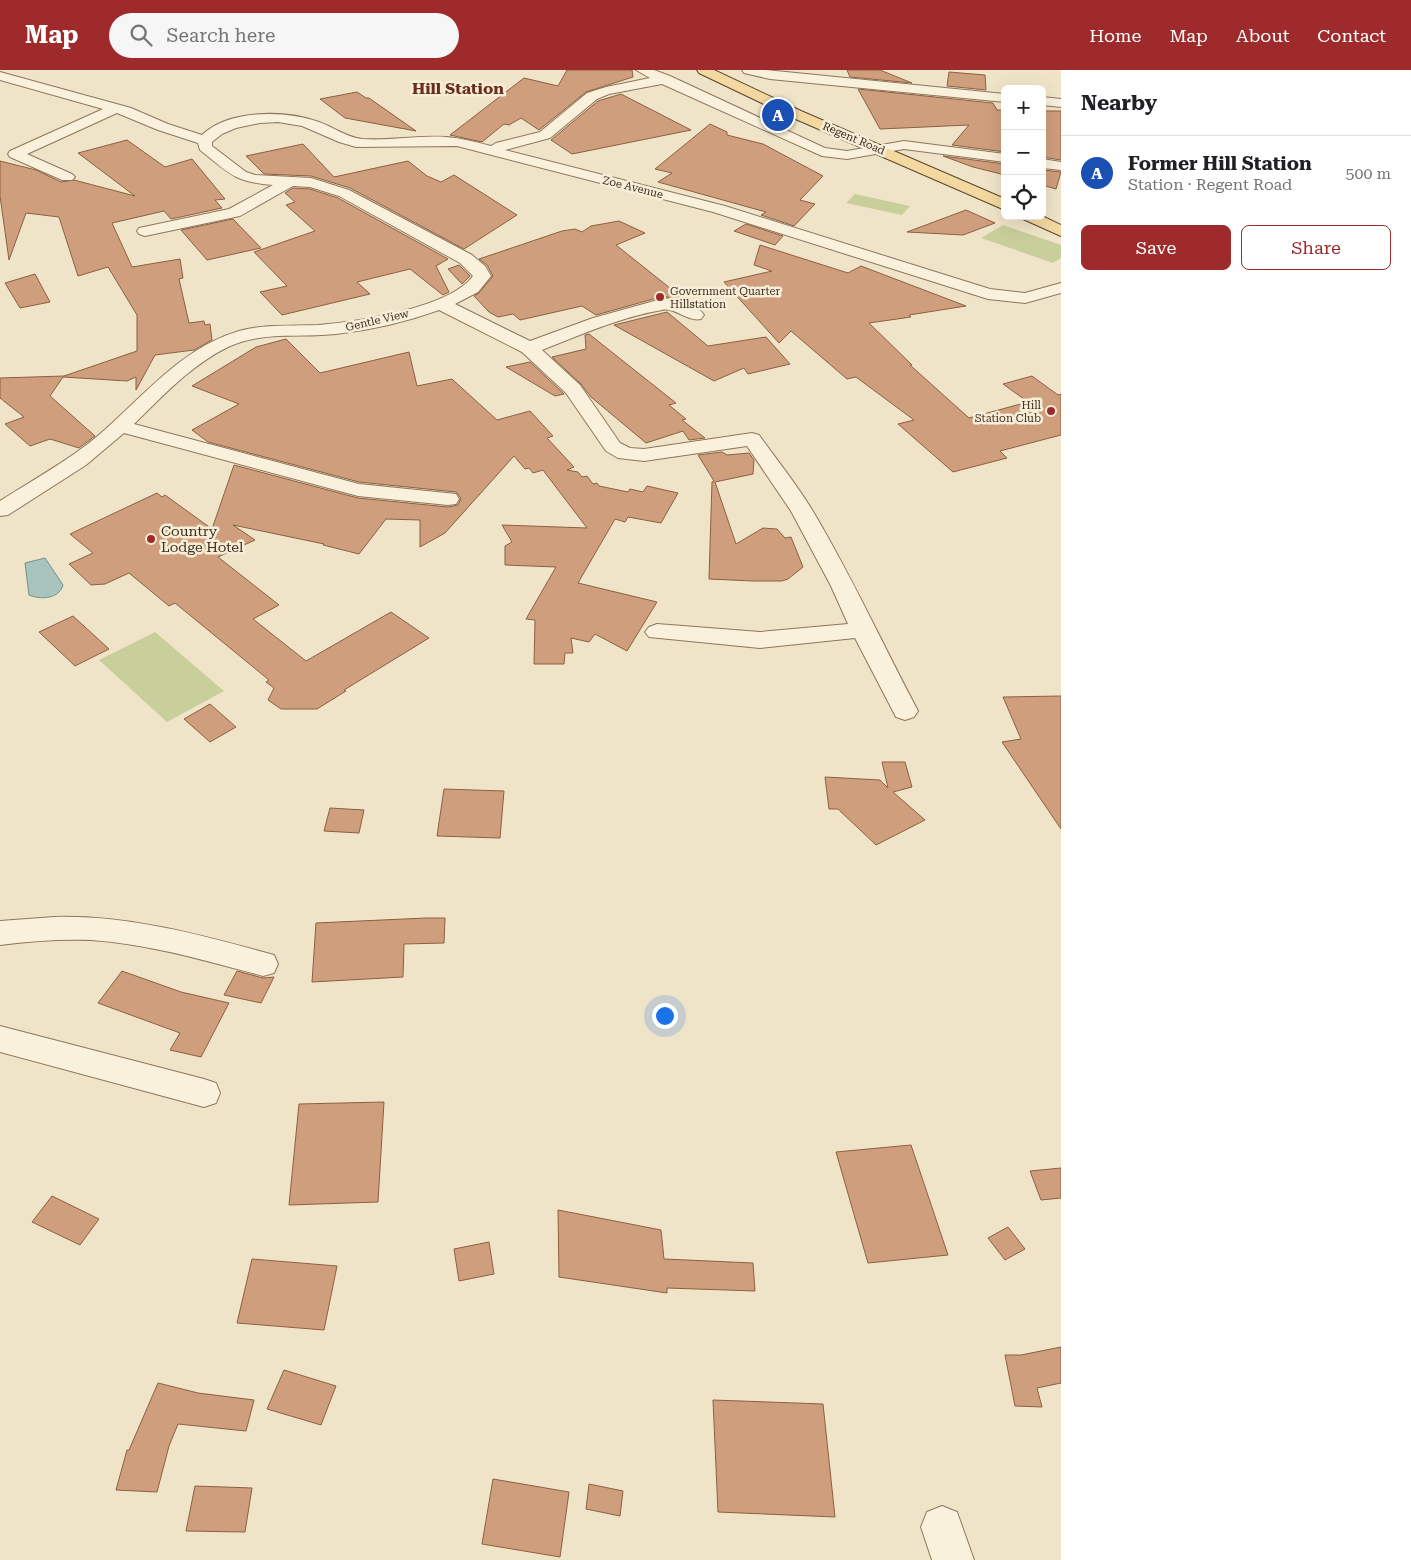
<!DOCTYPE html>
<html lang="en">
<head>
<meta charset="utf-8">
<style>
  :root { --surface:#fff; --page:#f6f6f6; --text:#202124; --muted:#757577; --line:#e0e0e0; --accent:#9e2a2b }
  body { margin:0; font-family:"Roboto Serif",serif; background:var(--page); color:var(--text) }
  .controls { position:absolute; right:15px; top:15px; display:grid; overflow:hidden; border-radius:8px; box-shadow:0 5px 20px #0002 }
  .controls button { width:45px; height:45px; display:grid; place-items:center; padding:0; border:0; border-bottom:1px solid var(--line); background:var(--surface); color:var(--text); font:25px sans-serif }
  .you { position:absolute; left:664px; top:945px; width:18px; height:18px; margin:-12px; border:4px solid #fff; border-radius:50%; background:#1a73e8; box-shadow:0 0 0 8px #1a73e833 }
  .badge { display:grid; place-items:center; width:32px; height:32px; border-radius:50%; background:var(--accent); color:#fff; font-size:16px; font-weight:700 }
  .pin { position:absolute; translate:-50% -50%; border:2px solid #fff; box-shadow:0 1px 5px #0006 }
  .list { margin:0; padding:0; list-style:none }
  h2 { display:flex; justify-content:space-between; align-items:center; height:65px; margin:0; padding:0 20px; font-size:21px }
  h2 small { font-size:16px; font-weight:400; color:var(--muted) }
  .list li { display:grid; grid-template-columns:32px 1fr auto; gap:15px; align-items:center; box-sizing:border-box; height:75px; padding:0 20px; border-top:1px solid var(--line) }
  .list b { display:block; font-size:19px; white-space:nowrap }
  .list p { margin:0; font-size:16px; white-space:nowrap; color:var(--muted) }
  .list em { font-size:16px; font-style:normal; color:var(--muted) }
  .actions { display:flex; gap:10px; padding:15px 20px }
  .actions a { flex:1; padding:11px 0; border:1px solid var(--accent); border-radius:8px; text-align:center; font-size:18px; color:var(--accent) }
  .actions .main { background:var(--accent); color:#fff }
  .icon { flex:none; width:28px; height:28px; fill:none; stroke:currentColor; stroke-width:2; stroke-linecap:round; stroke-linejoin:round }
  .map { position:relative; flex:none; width:1061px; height:1490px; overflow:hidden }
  header { display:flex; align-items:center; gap:30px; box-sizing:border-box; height:70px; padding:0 25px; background:var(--accent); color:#fff }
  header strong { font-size:24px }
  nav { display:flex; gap:28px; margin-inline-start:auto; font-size:18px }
  .search { width:350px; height:45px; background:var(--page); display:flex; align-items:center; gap:12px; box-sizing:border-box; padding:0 18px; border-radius:28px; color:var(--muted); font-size:19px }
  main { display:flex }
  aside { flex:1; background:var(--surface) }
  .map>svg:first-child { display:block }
  .green { fill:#c9cf9b }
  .water { fill:#a9c4bc; stroke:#6f938a }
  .building { fill:#cf9f7d; stroke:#8d5f41 }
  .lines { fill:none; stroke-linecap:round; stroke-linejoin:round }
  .minor-casing { stroke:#8d765c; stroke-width:2 }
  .major-casing { stroke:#5b4430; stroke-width:2 }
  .minor { fill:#faf1dc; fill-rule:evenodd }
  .major { fill:#f3d9a0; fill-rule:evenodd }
  .poi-dot { fill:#9e2a2b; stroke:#f7eed8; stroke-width:2 }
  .labels { text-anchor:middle; stroke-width:5; stroke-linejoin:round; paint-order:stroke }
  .far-street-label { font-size:11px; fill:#3d2e20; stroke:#f7eed8 }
  .far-poi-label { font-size:11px; fill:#3d2e20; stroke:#f7eed8; text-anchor:start }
  .poi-label { font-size:14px; fill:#3d2e20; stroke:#f7eed8; text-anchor:start }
  .far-district-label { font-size:16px; font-weight:bold; fill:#6b2e1e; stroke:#f7eed8 }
</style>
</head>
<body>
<header>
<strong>Map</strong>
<div class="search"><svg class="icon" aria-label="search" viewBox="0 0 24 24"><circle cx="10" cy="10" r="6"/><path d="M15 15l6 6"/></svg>Search here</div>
<nav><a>Home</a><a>Map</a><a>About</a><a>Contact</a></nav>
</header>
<main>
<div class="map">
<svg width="1061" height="1490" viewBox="0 0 1061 1490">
  <rect width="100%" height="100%" fill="#f0e4c8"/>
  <path class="green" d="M855,124L910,136L902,145L846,133Z
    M1003,155L1061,175V188L1053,193L981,168Z
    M155,562L224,621L167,652L99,590Z"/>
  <path class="water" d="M45,488L63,515C59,529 41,530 29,525L25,493Z"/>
  <path class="building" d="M567,0H632L633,7L586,22L539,60L521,48L509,55L504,54L482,72L450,65L524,8L558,16Z
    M847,0H880L912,13L850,7Z
    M949,2L985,5L986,20L947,16Z
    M858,19L993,33L997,40H1005V82L952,75L969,55L880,59Z
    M357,22L366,28H369L416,61L345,48L320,29Z
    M621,24L691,60L572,84L551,70L598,31Z
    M1042,41H1061V90L1042,87Z
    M710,54L727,62V65L763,74L823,106L800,130L815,134L794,156L761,145L766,142L658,112L672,103L655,99Z
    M127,70L165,97L192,89L225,129L215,130L222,138L171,149L164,141L112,153L132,197L180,189L183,208L179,209L189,253L204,251L205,255L210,254L212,270L194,280L155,285L136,320V307L127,311L63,307L50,326L95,366L79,378L50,369L30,376L5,354L24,347L0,328V308L64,306L137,281V245L108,197L78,206L59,147L26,143L9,190L0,126V91L36,100L61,112L74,110L135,126L78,83Z
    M303,74L334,107L408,91L427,106L441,112L454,105L517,145L464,179L350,118L311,106L264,104L246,86Z
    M943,86L1005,94V105L973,97Z
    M1042,100L1061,102L1056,119L1042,115Z
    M293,118L310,119L338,128L448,189L436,196L449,222L443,225L410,199L357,212L370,224L282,245L260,222L287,216L254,182L315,161L286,135L295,132L285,123Z
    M966,140L995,153L963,165L907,162Z
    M233,149L261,178L207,190L181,160Z
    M619,151L645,163L616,175L690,234L664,226L596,245L582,236L520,250L513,244L498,247L489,242L474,226L479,223L493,206L487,195L479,189L562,161L575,159L582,162L591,156Z
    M746,154L783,166L775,175L734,161Z
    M760,175L848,203L861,196L966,236L909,245L911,247L869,253L912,295H910L969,348L1028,332L1003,314L1032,306L1058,325L1061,324V365L1000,381L1007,388L953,402L898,354L914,350L856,307L847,309L791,261L779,273L724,212L772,201L754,195Z
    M459,195L470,206L462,214L448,199Z
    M35,204L50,232L20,238L5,213Z
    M667,242L708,276L766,267L790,294L748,304L744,298L714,311L614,255Z
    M589,264L676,333L669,335L686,349L682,350L705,368L689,370L683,361L646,373L591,327L581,314L552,287L586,279L585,265Z
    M286,269L320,303L409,282L417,316L452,309L497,350L530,341L553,366L547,368L574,397L567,400L578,402L582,407L587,406L593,414L597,413L599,416L628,422L630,419L643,422L647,416L678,423L661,453L628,447L625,452L615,449L578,513L657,532L627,581L595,564L589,572L571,568L573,583H565L564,594H534L535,550L526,549L556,497L505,495V476L512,472L502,455L587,458L543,400L533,403L529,398L525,399L514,386L445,463L420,477V450L386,449L359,484L323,475L324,474L233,455L255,470L218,487L279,535L253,549L306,591L391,542L429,568L344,620L346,621L317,639H281L268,630L274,618L266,612L269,610L175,533L169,536L129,503L105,514L91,515L69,494L93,483L70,464L157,423L162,427L165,425L212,459L234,395L358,428L448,437L458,435L461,428L456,422L359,412L208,372L192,360L239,334L192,316L256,277Z
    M530,292L564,324L555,326L506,297Z
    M722,382L727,385L749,383L754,390L753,404L715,412L736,474L763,458L777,459L785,468L791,467L803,497L788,509L782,511H753L709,509L712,412L714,411L698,385Z
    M73,546L109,579L75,596L39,562Z
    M1061,626V759L1002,672L1021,669L1003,627Z
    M210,634L236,657L210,672L184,649Z
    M882,692H905L912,717L893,722L925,750L876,775L838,739H829L825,707L880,710L888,718Z
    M444,719L504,721L500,768L437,766Z
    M330,738L364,740L359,763L324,761Z
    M426,848H445L444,873L404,874L403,907L312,912L316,853Z
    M122,901L181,922L229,933L201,987L170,980L180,963L98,933Z
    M237,901L263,908L274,907L261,933L224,925Z
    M384,1032L378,1132L289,1135L299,1034Z
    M911,1075L948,1185L868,1193L836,1082Z
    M1061,1098V1128L1041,1130L1030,1101Z
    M52,1126L99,1149L80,1175L32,1152Z
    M558,1140L661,1160L664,1189L753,1193L755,1221L667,1218V1223L559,1207Z
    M1008,1157L1025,1179L1005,1190L988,1168Z
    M489,1172L494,1204L459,1211L454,1179Z
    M252,1189L337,1196L324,1260L237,1253Z
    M1061,1277V1313L1037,1318L1042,1337L1015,1336L1005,1285H1021Z
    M284,1300L336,1316L321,1355L267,1339Z
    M158,1313L198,1323L254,1330L246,1361L178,1354L169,1376L157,1422L116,1420L127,1380H129Z
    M713,1330L823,1334L835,1447L718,1442Z
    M493,1409L569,1422L560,1487L482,1474Z
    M589,1414L623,1421L620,1446L586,1439Z
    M195,1416L252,1418L245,1462L186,1461Z"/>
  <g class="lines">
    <defs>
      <path id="minor" d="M636,0H654L670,6L825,78L847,81L904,71L1005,84V92L904,79L847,89L822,86L662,14L609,24L597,29L550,68L505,80L725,136L990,219L1025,223L1061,213V223L1025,233L988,229L713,142L457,76L356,77L339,72L302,56L278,52L260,53L236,58L222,64L212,72V76L246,102L255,105L311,108L349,120L472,185L485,196L491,206L478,222L455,234L530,271L593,248L665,228L701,241L704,245L701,249C687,252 675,237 662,240C621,247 580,265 542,280L580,315L620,373L630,378L644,379L752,363L759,365C777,390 798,416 814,443C852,507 883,575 918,641L914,647L905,650L896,647L855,568L760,578L649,567L645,562L649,557L657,554L760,562L848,554L831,516L791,441L747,376L644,391L618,388L606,381L566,323L522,282L439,240C406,252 371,260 336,264C301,268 261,261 228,277C191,295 163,326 134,354L359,414L456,424L459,429L456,434L448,435L358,426L124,363L86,395L8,445L0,446V431C34,409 70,390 100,364C144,326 181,278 239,261C264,254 292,256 318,255C356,252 450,238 473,206L460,193L339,126L310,117L293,116L240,146L145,166L139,164L137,161L139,158L229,139L273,115C234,112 229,103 200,80L198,73L158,60L117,43L27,84L72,104L75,107L72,110H62L10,87L8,84L10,81L103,39L0,10V2L131,38L168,54L202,65C228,39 286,40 319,52C333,57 346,67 362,69C390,71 418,65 446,67C461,68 476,72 491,76L496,73L540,62L587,23L606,17L650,8Z
        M742,0H766L1005,24V32L770,9L744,3Z
        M1042,27L1061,29V37L1042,35Z
        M1042,89L1061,92V100L1042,98Z
        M54,847C125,845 194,863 263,882L274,885L278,894L274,903L263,906C207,891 150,874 91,870C61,869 30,871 0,875V851Z
        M0,956L204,1009L216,1013L220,1023L216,1033L204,1037L0,982Z
        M942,1436L957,1442L974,1490H932L921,1457L927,1442Z"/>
      <path id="major" d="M697,0H714L801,41L1005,129V140L791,47L699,3Z
        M1021,146H1042L1061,155V166L1023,149Z"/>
    </defs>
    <use href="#minor" class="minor-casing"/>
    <use href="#major" class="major-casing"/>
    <use href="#minor" class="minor"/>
    <use href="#major" class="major"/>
  </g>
  <g class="poi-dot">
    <circle cx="660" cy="227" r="5"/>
    <circle cx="1051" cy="341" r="5"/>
    <circle cx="151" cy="469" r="5"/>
  </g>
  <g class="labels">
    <g class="far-street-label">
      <text transform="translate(854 68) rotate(23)" y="4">Regent Road</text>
      <text transform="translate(633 117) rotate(14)" y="4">Zoe Avenue</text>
      <text transform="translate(377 250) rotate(-13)" y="4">Gentle View</text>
    </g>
    <g class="far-poi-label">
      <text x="670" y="225">Government Quarter<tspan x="670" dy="13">Hillstation</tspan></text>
      <text x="1041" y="339" text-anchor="end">Hill<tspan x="1041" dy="13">Station Club</tspan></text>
    </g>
    <g class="poi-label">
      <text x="161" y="466">Country<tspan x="161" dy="16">Lodge Hotel</tspan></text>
    </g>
    <g class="far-district-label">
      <text x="458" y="24">Hill Station</text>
    </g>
  </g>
</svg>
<div class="controls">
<button>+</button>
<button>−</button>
<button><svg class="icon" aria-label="locate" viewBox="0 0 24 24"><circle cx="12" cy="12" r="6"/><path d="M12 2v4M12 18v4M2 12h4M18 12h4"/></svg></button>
</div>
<div class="you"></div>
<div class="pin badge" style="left:778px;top:45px;background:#1a4fb4">A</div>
</div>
<aside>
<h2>Nearby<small></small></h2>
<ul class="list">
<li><span class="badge" style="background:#1a4fb4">A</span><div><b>Former Hill Station</b><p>Station · Regent Road</p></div><em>500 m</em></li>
</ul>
<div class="actions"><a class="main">Save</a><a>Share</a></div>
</aside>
</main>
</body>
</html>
